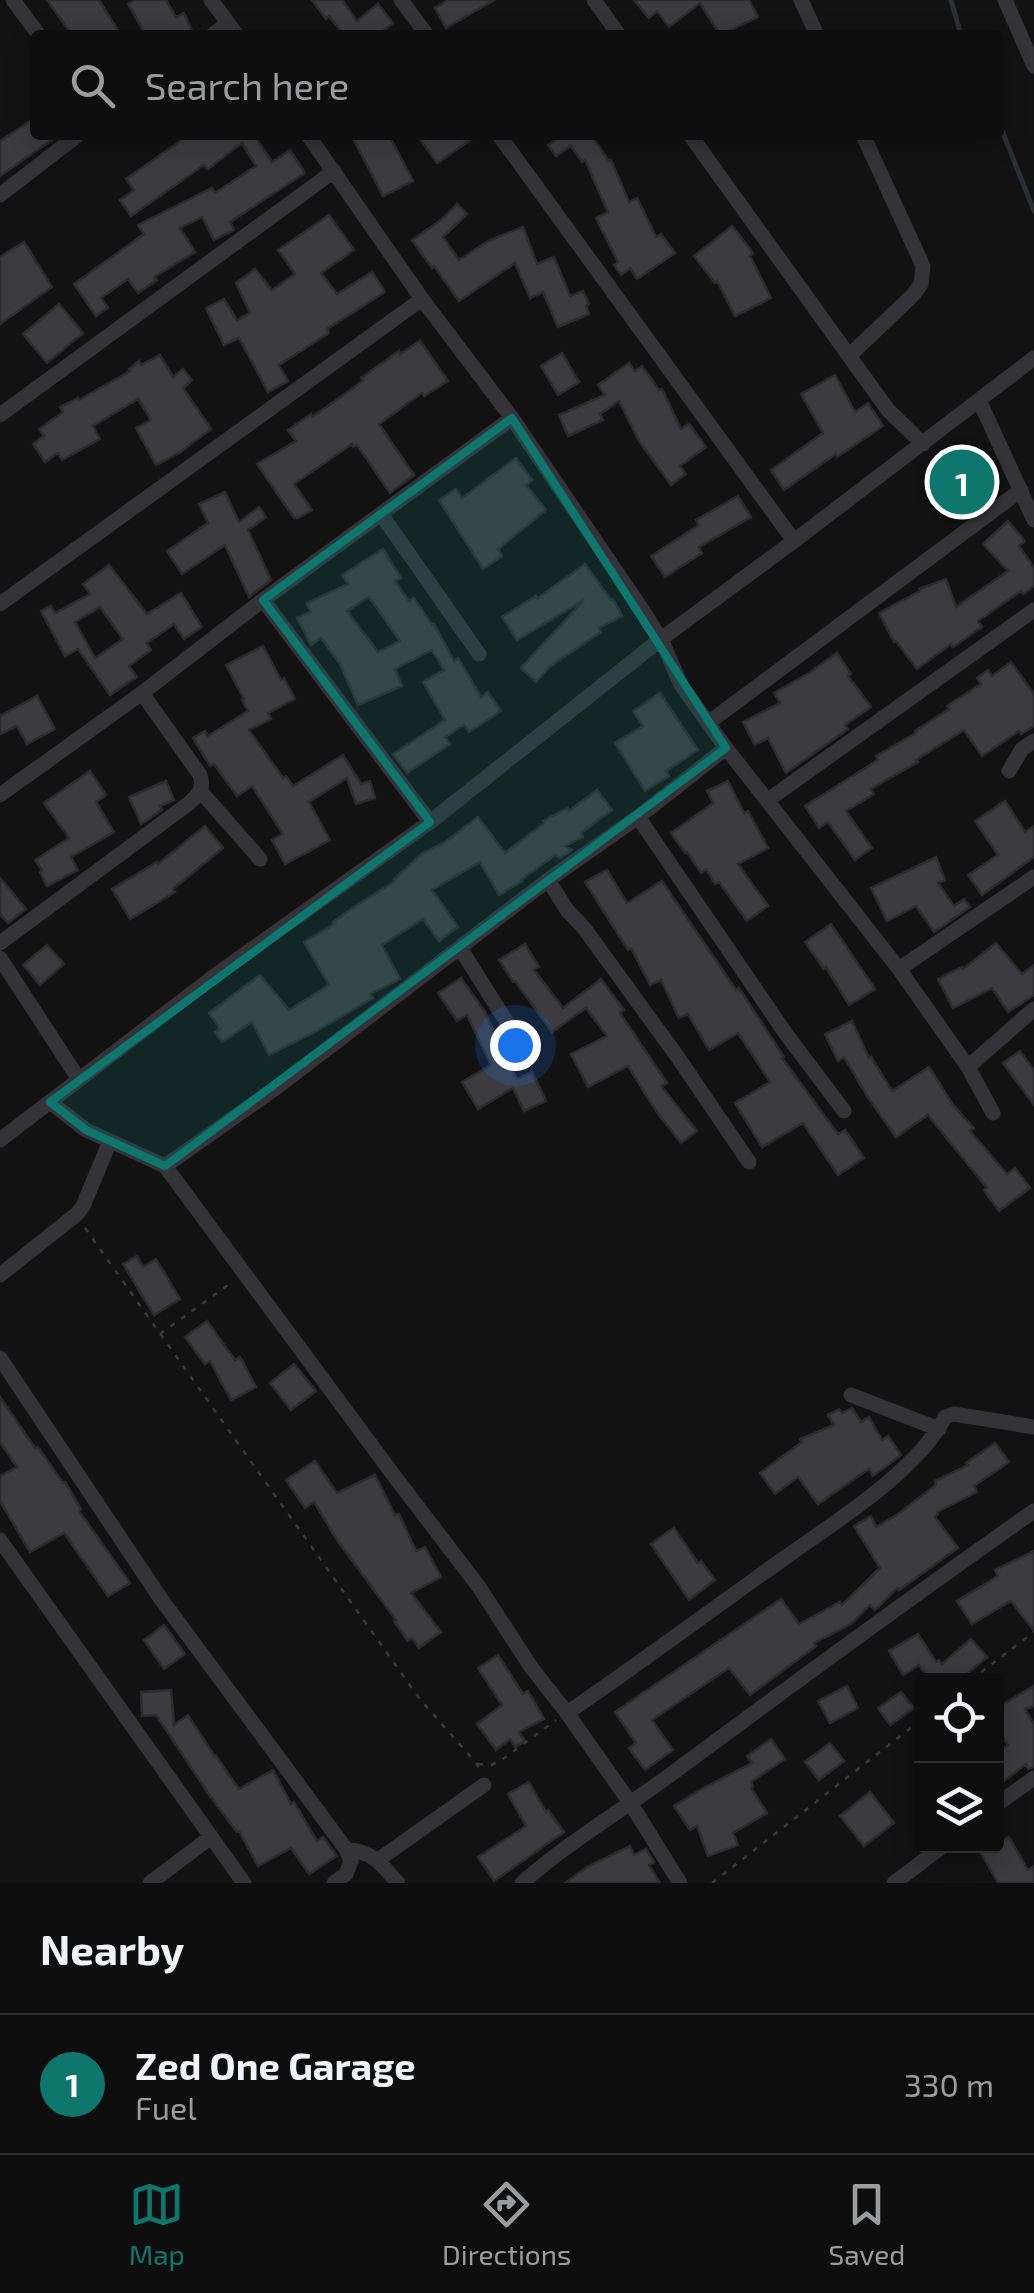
<!DOCTYPE html>
<html lang="en">
<head>
<meta charset="utf-8">
<style>
  :root { --surface:#0e0e0e; --page:#1c1c1c; --text:#f1f3f6; --muted:#9b9c9e; --line:#2e2e2e; --accent:#0f766e }
  body { margin:0; font-family:"Exo 2",sans-serif; background:var(--page); color:var(--text) }
  .controls { position:absolute; right:30px; bottom:30px; display:grid; overflow:hidden; border-radius:10px; box-shadow:0 5px 25px #0003 }
  .controls button { width:90px; height:90px; display:grid; place-items:center; padding:0; border:0; border-bottom:2px solid var(--line); background:var(--surface); color:var(--text); font:50px sans-serif }
  .you { position:absolute; left:515px; top:1045px; width:35px; height:35px; margin:-25px; border:8px solid #fff; border-radius:50%; background:#1a73e8; box-shadow:0 0 0 15px #1a73e833 }
  .badge { display:grid; place-items:center; width:65px; height:65px; border-radius:50%; background:var(--accent); color:#fff; font-size:32px; font-weight:700 }
  .pin { position:absolute; translate:-50% -50%; border:5px solid #fff; box-shadow:0 2px 10px #0006 }
  .list { margin:0; padding:0; list-style:none }
  h2 { display:flex; justify-content:space-between; align-items:center; height:130px; margin:0; padding:0 40px; font-size:42px }
  h2 small { font-size:32px; font-weight:400; color:var(--muted) }
  .list li { display:grid; grid-template-columns:65px 1fr auto; gap:30px; align-items:center; box-sizing:border-box; height:140px; padding:0 40px; border-top:2px solid var(--line) }
  .list b { display:block; font-size:38px; white-space:nowrap }
  .list p { margin:0; font-size:32px; white-space:nowrap; color:var(--muted) }
  .list em { font-size:32px; font-style:normal; color:var(--muted) }
  .icon { flex:none; width:55px; height:55px; fill:none; stroke:currentColor; stroke-width:2; stroke-linecap:round; stroke-linejoin:round }
  .map { position:relative; flex:none; width:1034px; height:1883px; overflow:hidden }
  .search { position:absolute; background:var(--surface); box-shadow:0 5px 25px #0003; left:30px; right:30px; top:30px; height:110px; display:flex; align-items:center; gap:25px; box-sizing:border-box; padding:0 35px; border-radius:10px; color:var(--muted); font-size:38px }
  .sheet { height:270px; background:var(--surface) }
  nav { display:flex; justify-content:space-around; align-items:center; box-sizing:border-box; height:140px; border-top:2px solid var(--line); background:var(--surface); font-size:28px; color:var(--muted) }
  nav a { display:grid; justify-items:center; gap:5px }
  nav .on { color:var(--accent) }
  .map>svg:first-child { display:block }
  .lines { fill:none; stroke-linecap:round; stroke-linejoin:round }
  .stream { stroke:#282f37; stroke-width:5 }
  .building { fill:#3c3c40; stroke:#2c2c2f; stroke-width:2.5; fill-rule:evenodd }
  .path { stroke:#393a3f; stroke-width:2.5; stroke-dasharray:5 8; stroke-linecap:butt }
  .street { stroke:#333338; stroke-width:15 }
  .marked { fill:#0f766e; fill-opacity:0.2; stroke:#0f766e; stroke-width:8; stroke-linejoin:round }
</style>
</head>
<body>
<div class="map">
<svg width="1034" height="1883" viewBox="0 0 1034 1883">
  <rect width="100%" height="100%" fill="#121213"/>
  <g class="lines">
    <path class="stream" d="M951,0L961,35
      M999,123L1034,211"/>
  </g>
  <path class="building" d="M47,0H99L121,35H72Z
    M135,0H166L176,17L184,13L194,35H146L128,4Z
    M312,0H342L357,21L378,4L393,23L378,35H344L329,16L326,19Z
    M448,0H494L446,28L435,8Z
    M634,0H749L758,17L720,35L700,3L669,27L657,11L649,18Z
    M35,118V135H59L0,176V141Z
    M189,135H254L272,162L290,150L305,173L230,222L234,230L214,240L202,217L180,228L195,252L154,277L157,280L138,293L128,279L101,298L108,308L96,316L74,284L144,234L138,225L212,188L215,193L256,166L242,143L208,169L204,165L131,216L120,200L134,190L126,179Z
    M365,135H389L413,181L383,196L354,140Z
    M417,135H478L437,163Z
    M563,135H591L609,161L611,160L629,202L637,198L656,237L661,234L675,253L637,279L630,268L621,275L614,265L618,262L596,218L608,212L585,160L582,162L571,146L556,156L548,145Z
    M457,204L467,214L443,237L459,260L488,241L523,227L537,264L554,257L570,296L583,291L589,304L586,306L589,314L558,327L543,292L530,298L515,263L459,301L434,266L432,268L412,240L441,220Z
    M329,215L354,250L321,273L337,294L372,272L385,292L327,329L329,333L279,365L288,381L268,392L239,338L224,345L206,308L224,299L237,320L250,313L236,283L255,269L272,290L295,274L278,250Z
    M732,226L753,253L750,256L771,298L735,316L717,281L715,283L694,256Z
    M24,242L52,287L0,324V257Z
    M59,304L83,333L47,363L23,334Z
    M420,341L448,381L424,396L422,393L379,424L414,475L390,493L357,445L353,447L352,444L294,484L312,510L298,518H294L257,464L296,441L288,430L311,414L312,417L363,381L361,378L399,351L400,354Z
    M562,353L579,382L558,395L541,366Z
    M160,355L173,377L183,369L192,380L183,388L211,429L179,453L156,465L136,428L151,420L138,399L93,426L100,439L62,460L58,453L45,462L33,444L44,436L39,429L63,412L60,407L78,398L79,400L130,371L129,369L139,361L141,365Z
    M629,363L635,371L642,366L659,390L662,389L681,429L689,424L706,447L680,466L686,474L671,485L639,441L619,401L600,414L603,420L568,436L559,415L605,395L598,385Z
    M835,375L855,412L868,403L883,426L837,457L836,454L784,490L771,470L823,433L801,394Z
    M516,458L532,480L526,485L546,510L498,549L502,556L483,569L439,500L456,489L462,498Z
    M225,492L239,522L259,507L266,517L248,530L271,580L249,597L225,545L182,574L167,551L208,523L199,504Z
    M738,496L751,517L699,547L702,553L665,577L651,556L699,525L696,520Z
    M1008,521L1025,541L1019,546L1034,568V586L1023,594L1021,591L978,621L982,627L953,647L951,644L917,669L896,641L894,642L879,613L920,591L919,589L946,579L956,607L1008,571L983,544Z
    M383,549L401,578L395,581L409,601L414,598L432,625L434,624L454,661L458,658L481,697L488,692L501,711L469,732L464,725L445,737L450,744L407,773L393,754L445,720L423,682L444,670L432,650L395,669L402,686L358,705L340,664L321,638L311,645L297,618L311,612L307,603L348,584L342,575ZM369,597L400,641L378,652L347,611Z
    M585,564L611,600L613,599L622,616L599,628L601,632L549,667L536,682L521,668L584,600L517,640L502,617L536,596L538,598Z
    M109,565L147,614L181,593L202,627L184,639L174,624L147,643L151,650L129,666L137,677L110,695L78,649L65,656L41,611L51,606L55,613L90,594L83,584ZM100,607L123,639L95,658L75,622Z
    M263,646L281,680L284,678L295,699L268,713L271,719L249,730L283,778L286,776L293,786L343,755L361,784L370,781L375,798L356,804L347,778L309,802L330,840L285,864L272,840L283,834L252,786L237,796L214,764L210,766L193,738L205,731L208,736L248,711L242,700L244,699L226,665Z
    M837,653L851,674L848,676L871,707L845,725L848,729L786,773L768,738L755,745L743,722L780,703L774,693L809,673Z
    M1011,662L1034,694V726L1021,734L1019,731L982,756L964,730L916,760L918,762L871,789L874,794L846,811L872,848L855,860L828,822L819,828L805,806L878,760L876,756L916,733L915,731L949,709L947,706L981,684L977,678L988,670L992,676Z
    M660,693L698,750L666,771L669,776L645,791L615,743L643,726L633,711Z
    M37,696L55,729L27,744L17,726L0,734V716Z
    M90,771L106,795L96,802L114,832L71,857L78,870L47,886L40,872L42,870L35,860L69,838L44,803Z
    M166,781L174,800L160,806L162,810L141,824L129,797Z
    M728,781L744,813L748,811L768,848L738,864L768,906L747,921L719,882L715,884L706,869L701,873L687,852L685,853L671,833L713,803L707,791Z
    M597,790L612,810L581,833L583,837L565,846L572,850L560,858L555,855L521,880L522,881L499,895L480,862L432,890L458,927L439,941L423,919L382,945L400,979L370,994L373,998L315,1032L269,1055L252,1022L222,1042L215,1032L220,1029L209,1013L260,975L289,1010L329,985L304,942L335,924L333,922L354,907L395,881L394,879L423,853L445,842L478,817L505,853L544,823L543,821L568,808L569,811Z
    M1005,801L1025,832L1034,826V857L982,895L968,875L998,855L975,821Z
    M205,826L223,848L173,889L175,892L130,919L112,889L157,862L158,864Z
    M936,857L945,880L938,883L954,906L964,899L970,907L934,932L916,906L887,921L871,888Z
    M607,870L627,903L662,881L736,990L739,988L784,1057L782,1058L838,1134L845,1130L864,1158L838,1175L803,1123L762,1147L735,1103L770,1082L738,1033L709,1050L688,1014L679,1018L661,980L650,985L631,948L628,950L585,882Z
    M0,878L26,909L8,923L0,914Z
    M831,924L875,989L849,1005L826,967L824,969L805,942Z
    M996,943L1022,974L1034,965V995L1008,1012L992,988L953,1008L938,979L962,967L963,969Z
    M525,944L539,967L534,970L563,1008L601,979L624,1010L620,1013L667,1083L661,1086L697,1131L681,1143L656,1111L628,1066L588,1087L571,1054L607,1036L586,1008L552,1032L515,981L513,982L499,960Z
    M47,945L64,964L40,985L23,965Z
    M461,978L485,1012L517,1079L532,1072L546,1101L524,1111L513,1088L478,1109L462,1082L491,1065L467,1015L457,1021L438,993Z
    M852,1021L869,1058L871,1057L892,1091L929,1067L953,1105L974,1128L970,1131L1007,1174L1015,1168L1030,1188L999,1211L984,1190L987,1188L928,1115L896,1137L869,1099L844,1057L838,1061L825,1034Z
    M1020,1051L1034,1070V1105L1003,1063Z
    M137,1256L143,1267L156,1259L180,1299L154,1315L123,1264Z
    M207,1321L235,1360L240,1357L256,1387L231,1400L210,1361L205,1364L185,1337Z
    M294,1364L316,1391L291,1410L270,1383Z
    M0,1397L35,1448L38,1447L63,1483L65,1482L81,1509L79,1511L130,1583L108,1596L64,1533L30,1552L0,1501V1476L17,1467L0,1442Z
    M852,1408L861,1422L869,1417L882,1440L888,1436L901,1455L873,1476L869,1469L818,1504L798,1477L775,1494L760,1473L802,1442L800,1439L834,1425L828,1415L839,1409L842,1413Z
    M995,1443L1009,1462L974,1486L977,1492L937,1512L938,1514L935,1517L958,1548L899,1590L897,1588L875,1610L870,1605L851,1624L814,1643L816,1646L750,1695L729,1668L652,1720L673,1750L645,1770L629,1748L636,1743L615,1712L781,1599L799,1624L840,1602L842,1605L880,1568L854,1526L871,1516L876,1527L898,1514L936,1485L935,1481L968,1465L966,1463Z
    M315,1461L337,1493L375,1475L395,1515L399,1514L416,1551L425,1547L441,1577L411,1593L441,1632L419,1648L412,1638L408,1641L394,1621L396,1620L337,1540L314,1502L305,1508L286,1480Z
    M674,1528L698,1563L701,1561L715,1580L689,1600L651,1544Z
    M1034,1551V1631L1011,1601L972,1624L957,1601L998,1576L995,1570Z
    M164,1625L185,1654L164,1669L144,1640Z
    M918,1634L936,1662L939,1660L942,1664L971,1639L987,1657L960,1680H930L919,1665L903,1675L889,1651Z
    M498,1655L523,1694L528,1691L544,1719L519,1732L525,1741L515,1747L510,1739L496,1750L477,1724L502,1705L478,1668Z
    M847,1686L858,1708L830,1723L818,1701Z
    M1034,1686V1706L1025,1709L1034,1724V1767L1028,1769L1026,1764L996,1787V1754L1008,1745L996,1727V1708Z
    M171,1690L174,1725L188,1715L215,1757L216,1756L239,1789L273,1770L291,1804L294,1802L317,1841L323,1837L337,1856L309,1874L291,1848L258,1866L239,1831L237,1832L210,1796L156,1715L142,1716L141,1692Z
    M901,1692L914,1708L890,1725L878,1708Z
    M771,1739L785,1759L751,1782L753,1787L751,1788L767,1813L733,1833L738,1845L708,1856L697,1826L690,1830L674,1806L698,1791L752,1763L747,1756Z
    M830,1743L844,1761L819,1780L805,1762Z
    M529,1782L546,1812L548,1810L564,1832L494,1881L478,1857L526,1826L508,1794Z
    M870,1792L894,1823L864,1846L840,1816Z
    M1009,1837L1028,1870L1034,1866V1883H998L981,1853Z
    M630,1846L634,1855L646,1849L654,1862L649,1865L660,1883H565L587,1867Z"/>
  <g class="lines">
    <path class="path" d="M85,1228L419,1698L477,1764L479,1771
      M160,1334L231,1283
      M971,1680L1034,1632
      M478,1764L491,1765L500,1761L556,1720
      M712,1883L922,1719"/>
    <path class="street" d="M13,0L39,35
      M211,0L237,35
      M401,0L427,35
      M594,0L619,35
      M801,0L817,35
      M1005,0L1034,66
      M212,35L228,23
      M499,135L794,541
      M690,135L888,410L923,444
      M0,195L78,135
      M849,356L913,295L921,284L923,266L863,135
      M979,400L1034,520
      M0,415L334,171
      M381,514L479,654
      M263,600L430,822
      M0,604L422,299
      M708,723L1021,490
      M726,748L899,969L968,1067L993,1113
      M1009,771L1022,749L1034,741
      M201,792L260,859
      M0,795L142,693L263,600L512,418
      M768,800L1034,610
      M638,817L786,1034L844,1111
      M548,880L567,910L584,928L677,1056L749,1162
      M0,943L188,804C198,795 205,789 200,775L142,693
      M460,948L523,1048
      M0,958L78,1078
      M899,969L1034,877
      M968,1067L1034,1009
      M50,1102L86,1130L165,1166L392,1473L479,1587L531,1667L567,1713L631,1804L680,1883
      M0,1140L217,974L430,822L661,639L794,541L1034,358
      M165,1166L277,1087L548,880L638,817L726,748L681,685L661,639L641,608L512,418L422,299L308,135
      M0,1275L77,1214L83,1206L110,1141
      M0,1358L161,1599L346,1849L351,1861L346,1874L334,1883
      M851,1395L939,1429
      M0,1540L244,1883
      M567,1713C639,1664 708,1612 779,1562C830,1525 916,1473 945,1417L954,1414L1034,1427
      M996,1805L1034,1778
      M346,1849C375,1853 379,1862 398,1883
      M378,1860L484,1785
      M150,1883L211,1837
      M522,1883C567,1843 621,1811 670,1775C790,1686 911,1597 1034,1511
      M894,1883L943,1846"/>
  </g>
  <path class="marked" d="M512,418L726,748L165,1166L86,1130L50,1102L430,822L263,600Z"/>
</svg>
<div class="controls">
<button><svg class="icon" aria-label="locate" viewBox="0 0 24 24"><circle cx="12" cy="12" r="6"/><path d="M12 2v4M12 18v4M2 12h4M18 12h4"/></svg></button>
<button><svg class="icon" aria-label="layers" viewBox="0 0 24 24"><path d="M12 4l9 5-9 5-9-5zM3 14l9 5 9-5"/></svg></button>
</div>
<div class="you"></div>
<div class="pin badge" style="left:962px;top:482px">1</div>
<div class="search"><svg class="icon" aria-label="search" viewBox="0 0 24 24"><circle cx="10" cy="10" r="6"/><path d="M15 15l6 6"/></svg>Search here</div>
</div>
<section class="sheet">
<h2>Nearby<small></small></h2>
<ul class="list">
<li><span class="badge">1</span><div><b>Zed One Garage</b><p>Fuel</p></div><em>330 m</em></li>
</ul>
</section>
<nav>
<a class="on"><svg class="icon" aria-label="map" viewBox="0 0 24 24"><path d="M3 6l6-2 6 2 6-2v14l-6 2-6-2-6 2zM9 4v14M15 6v14"/></svg>Map</a>
<a><svg class="icon" aria-label="directions" viewBox="0 0 24 24"><path d="M12 3l9 9-9 9-9-9zM9 14v-3h6M13 9l2 2-2 2"/></svg>Directions</a>
<a><svg class="icon" aria-label="saved" viewBox="0 0 24 24"><path d="M7 4h10v16l-5-4-5 4z"/></svg>Saved</a>
</nav>
</body>
</html>
